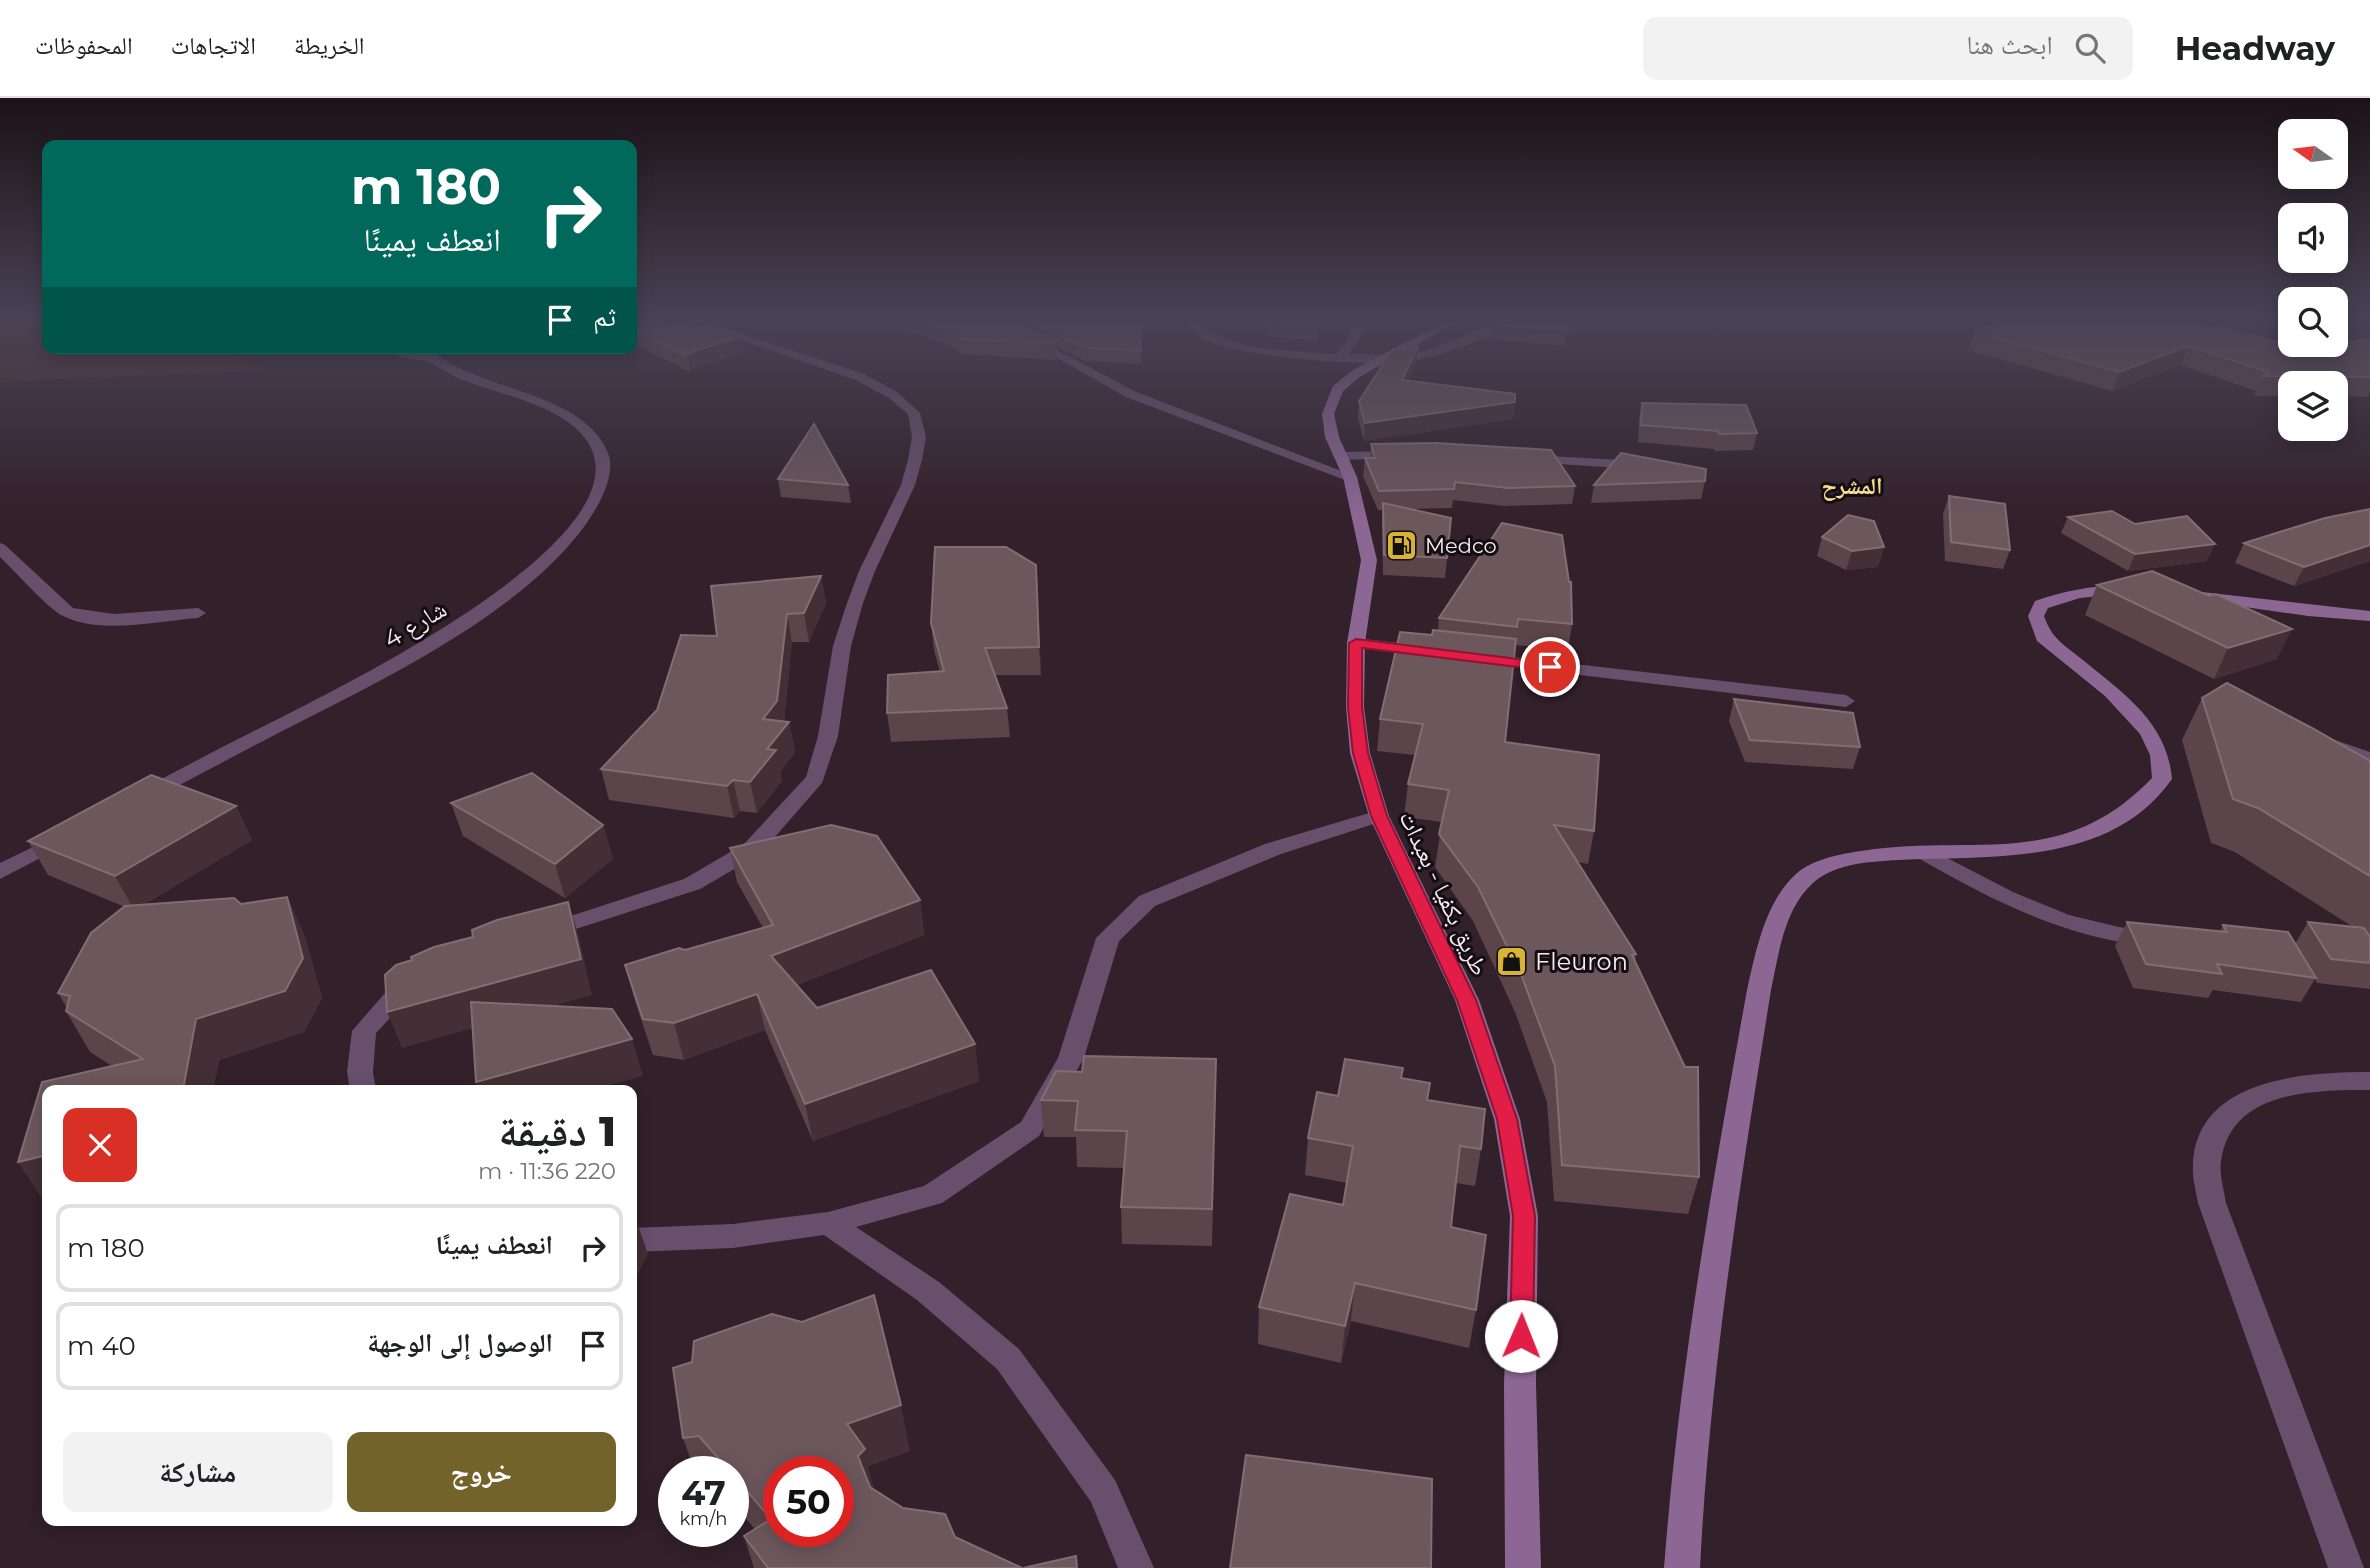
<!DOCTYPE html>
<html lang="ar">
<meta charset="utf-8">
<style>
body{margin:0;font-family:Montserrat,"Noto Naskh Arabic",sans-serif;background:#f2f2f2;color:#202124;direction:rtl;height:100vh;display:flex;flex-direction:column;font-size:26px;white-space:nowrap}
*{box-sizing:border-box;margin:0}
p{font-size:23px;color:#757577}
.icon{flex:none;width:38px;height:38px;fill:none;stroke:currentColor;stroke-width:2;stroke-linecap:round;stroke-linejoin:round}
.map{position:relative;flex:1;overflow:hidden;direction:ltr}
.sheet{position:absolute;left:42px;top:987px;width:595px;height:441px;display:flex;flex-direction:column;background:#fff;border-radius:14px;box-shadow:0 4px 18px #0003;direction:rtl}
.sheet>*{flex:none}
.banner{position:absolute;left:42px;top:42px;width:595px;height:214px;border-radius:14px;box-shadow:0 4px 18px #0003;direction:rtl;background:#00695c;color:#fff;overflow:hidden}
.needle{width:46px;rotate:284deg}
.tools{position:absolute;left:2278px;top:21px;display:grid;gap:14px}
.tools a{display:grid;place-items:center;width:70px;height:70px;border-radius:14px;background:#fff;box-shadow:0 4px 18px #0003;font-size:35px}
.speed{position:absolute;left:658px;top:1358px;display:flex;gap:14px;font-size:35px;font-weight:700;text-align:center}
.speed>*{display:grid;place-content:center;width:91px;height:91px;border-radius:50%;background:#fff;box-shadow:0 4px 18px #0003;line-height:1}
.speed small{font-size:18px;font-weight:400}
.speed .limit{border:10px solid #d22;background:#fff;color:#111}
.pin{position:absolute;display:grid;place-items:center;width:60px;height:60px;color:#fff;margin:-30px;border:4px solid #fff;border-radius:50%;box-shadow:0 2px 7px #0007}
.me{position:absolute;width:77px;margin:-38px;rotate:1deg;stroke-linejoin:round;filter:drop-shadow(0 0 5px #0008)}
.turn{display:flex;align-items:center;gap:24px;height:147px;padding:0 21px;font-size:32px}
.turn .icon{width:91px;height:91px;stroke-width:2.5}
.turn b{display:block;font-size:49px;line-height:60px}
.then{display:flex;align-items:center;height:66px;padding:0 21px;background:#0003;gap:14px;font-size:26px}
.round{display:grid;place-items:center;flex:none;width:74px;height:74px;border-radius:14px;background:#f2f2f2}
.summary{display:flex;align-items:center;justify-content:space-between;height:119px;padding:0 21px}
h1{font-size:42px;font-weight:800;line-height:52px}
.primary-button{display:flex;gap:14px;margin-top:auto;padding:14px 21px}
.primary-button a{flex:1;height:80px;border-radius:14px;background:#73632b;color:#fff;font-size:28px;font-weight:800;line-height:80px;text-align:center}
.primary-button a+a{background:#f2f2f2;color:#202124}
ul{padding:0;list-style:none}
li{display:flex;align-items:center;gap:21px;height:88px;margin:0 14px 10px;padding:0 7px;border:4px solid #e0e0e0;border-radius:14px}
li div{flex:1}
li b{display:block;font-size:26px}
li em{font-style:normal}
header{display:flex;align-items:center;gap:42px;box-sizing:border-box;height:98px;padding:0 35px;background:#fff;border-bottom:2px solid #e0e0e0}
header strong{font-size:33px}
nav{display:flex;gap:38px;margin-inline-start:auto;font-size:24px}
.search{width:490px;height:63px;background:#f2f2f2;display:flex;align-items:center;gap:18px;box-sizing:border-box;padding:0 24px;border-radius:14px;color:#757577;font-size:26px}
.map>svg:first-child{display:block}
.green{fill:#4b2925}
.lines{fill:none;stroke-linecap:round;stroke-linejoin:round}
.street{fill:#68506c;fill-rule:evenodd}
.secondary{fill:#8d6794;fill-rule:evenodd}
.wall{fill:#5b454a}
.shaded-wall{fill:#432f35}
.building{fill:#6c575c;stroke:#816e73;stroke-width:2;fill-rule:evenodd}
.route{fill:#e11d48;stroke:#92132f;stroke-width:2}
.labels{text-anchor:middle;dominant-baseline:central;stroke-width:6;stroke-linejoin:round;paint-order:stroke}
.far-poi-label{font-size:21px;fill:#f7ebf2;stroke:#140d11;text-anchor:start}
.far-quarter-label{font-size:23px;font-weight:bold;fill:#f5dc8f;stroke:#140d11}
.street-label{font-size:24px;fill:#f7ebf2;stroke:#140d11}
.poi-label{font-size:24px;fill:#f7ebf2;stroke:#140d11;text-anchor:start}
</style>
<header>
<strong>Headway</strong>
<div class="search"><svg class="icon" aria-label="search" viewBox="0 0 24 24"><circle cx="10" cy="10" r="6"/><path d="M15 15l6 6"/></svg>ابحث هنا</div>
<nav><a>الخريطة</a><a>الاتجاهات</a><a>المحفوظات</a></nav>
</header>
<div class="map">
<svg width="2370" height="1470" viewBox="0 0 2370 1470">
<rect width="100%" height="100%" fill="#32202a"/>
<path class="green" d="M0,218H47V250H217L265,272L0,284Z"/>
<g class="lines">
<g class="street">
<path d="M687,218H700L731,232L864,276L897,294L920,315L926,339L922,362L915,387L875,473L863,505L851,548L838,638L822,685L760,756L700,791L548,840L540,838L537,833L540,828L684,781L744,746L806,679L818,638L833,548L847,505L859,473L901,387L908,362L912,339L908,316L889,300L856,282L723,236Z"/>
<path d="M1191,218H1201L1200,225C1229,254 1296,253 1336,256L1346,244L1359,218H1369L1357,245L1348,256L1400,257L1426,253L1512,218H1525C1506,235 1444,257 1417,262C1377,270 1242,260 1206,242C1200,239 1195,233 1190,228Z"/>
<path d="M1712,218H1722L1715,231L1711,232L1705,229Z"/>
<path d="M1031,238L1134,293L1357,379L1355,382H1345L1126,299L1027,243V239Z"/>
<path d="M383,250H399L422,256L416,250H429C478,295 581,291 608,355C614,369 607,388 601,401C552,499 396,575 302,623C251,649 201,676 151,702H137L134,698L137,694C179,672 221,649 264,628C326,596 662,436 584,339C557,305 494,296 456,279C447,275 437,267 428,264C412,260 397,261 383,250Z"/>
<path d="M1397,353L1402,354V360L1340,362L1333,358L1340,354Z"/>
<path d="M1531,357L1638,363L1645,367L1638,371L1526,364V358Z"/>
<path d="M0,445L5,447L73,510L114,516L198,510L206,515L198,520C157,523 102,537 63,518C47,510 15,473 0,459Z"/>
<path d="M1356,540L1423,548L1432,553L1423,558L1350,549L1347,545L1350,541Z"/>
<path d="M1486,556L1846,597L1855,603L1846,609L1480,565L1477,561L1480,557Z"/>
<path d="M2329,640L2370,654V666L2322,650L2319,646L2322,642Z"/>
<path d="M1379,712L1386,714L1389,718L1386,722L1281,756L1155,808L1119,843L1084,960L1039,1038L942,1105L856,1129L939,1184L1019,1251L1115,1382L1154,1470H1118L1091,1404L997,1271L917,1202L824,1137L733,1150L632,1154V1130L733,1126L828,1114L924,1088L1021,1024L1058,960L1096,840L1139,798L1265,746Z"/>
<path d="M60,736L67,738L71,742L67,746L0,781V765Z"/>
<path d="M1926,749L2013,794L2069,817L2119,829L2157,835L2161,840L2157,845C2142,849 2124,845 2110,842C2040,827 1979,795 1918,760L1915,755L1918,750Z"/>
<path d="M405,883L413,885L417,891L376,935L373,974L376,992H350L347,974L352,933L391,888Z"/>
<path d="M2370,974V992C2314,992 2231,992 2221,1063C2219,1076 2224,1091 2226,1105L2364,1470H2328L2198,1105C2196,1093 2192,1080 2193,1067C2196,980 2305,974 2370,974Z"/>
</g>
<g class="secondary">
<path d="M1456,218H1468L1361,278L1343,293L1334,316L1339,339L1357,379L1377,462L1365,545L1364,609L1370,655L1389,718L1479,902L1520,1021L1538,1118L1536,1286L1541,1470H1505L1504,1286L1510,1118L1494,1021L1455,902L1369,718L1350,655L1346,609L1347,545L1361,462L1343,379L1325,339L1322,316L1333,288L1353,272Z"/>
<path d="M2121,487L2127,489L2129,492L2127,495L2080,500L2048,510L2044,518C2052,541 2064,547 2083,562C2124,596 2167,624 2172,681C2110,769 1992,757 1898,762C1868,764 1831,765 1809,789C1784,814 1778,859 1771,892C1740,1085 1710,1274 1700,1470H1664C1679,1274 1712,1085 1747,892C1756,853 1765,804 1796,776C1813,761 1840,756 1861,753C1973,735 2062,774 2152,680L2150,657L2140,636L2105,598L2037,543L2028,518L2035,503C2063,493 2091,488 2121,487Z"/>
<path d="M2202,494L2370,513V523L2308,518L2196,502L2194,499Z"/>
</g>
</g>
<g class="wall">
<path d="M632,218L662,229L741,238L744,254L690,272V274L632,245Z"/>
<path d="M875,218H993L1007,223V218H1149V223L1141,247V266L1086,263L1055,248L1056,262L962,256L951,248L875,220Z"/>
<path d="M1324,218L1316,243L1268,238V223Z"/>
<path d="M1511,218H1604L1574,235L1567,231L1564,248L1492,241L1494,226Z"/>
<path d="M1974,234L2320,255L2370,240V294L2367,299L2336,298V285H2291V298H2254L2256,293L2181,267L2112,293L1968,252Z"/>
<path d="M1418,249L1416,265L1408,282L1515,304L1513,321L1364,343L1358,320L1359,303Z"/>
<path d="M1642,305L1757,335L1753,352L1715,353L1714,351L1638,344L1639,322Z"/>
<path d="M1371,346L1575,388L1572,406L1505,408L1453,402L1452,410L1410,411L1447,460L1445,480L1383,477L1382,424L1383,412H1378L1363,378L1365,360H1370Z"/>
<path d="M778,381L848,387L851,405L781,399Z"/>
<path d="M1705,383L1701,401L1591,405L1594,387Z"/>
<path d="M1949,398L2010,452L2003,471L1945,463L1943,416Z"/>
<path d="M2370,411V463L2294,488L2235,465L2244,445Z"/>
<path d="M2068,419L2207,463L2128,473L2061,435Z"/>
<path d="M1502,425L1572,526L1568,552L1515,547L1505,644L1594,733L1588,766L1578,764L1636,856L1635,863L1699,1079L1688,1116L1554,1103L1547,1004L1515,914L1473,823L1435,769L1442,724L1404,719L1408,686L1415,657L1377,653L1380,621L1432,537L1438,532L1439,520Z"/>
<path d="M1822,439L1884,449L1878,469L1846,472L1817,458Z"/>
<path d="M1036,467L1041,577H995L1007,610L1010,639L891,644L887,615L940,574L934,552L931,525Z"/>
<path d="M821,478L826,505L809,544H792L784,623L789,624L795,654L780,674L782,683L757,715L740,713L734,720L609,702L601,671L657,612L717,538Z"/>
<path d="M2097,487L2277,561L2214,581L2085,517Z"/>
<path d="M2202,600L2370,663V891L2317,885L2315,881L2301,904L2213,892L2208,900L2133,890L2115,848L2127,824L2220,833L2223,827L2295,846L2308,824L2353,829L2235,754L2211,745L2182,642Z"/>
<path d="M1734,601L1860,649L1853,671L1745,664L1729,623Z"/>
<path d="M151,677L236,708L252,742L143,807L234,800L241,806L287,799L305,839L322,900L304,934L219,962L213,992H47V1107L18,1064L42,984L112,968L90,954L66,913L67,910L58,895L91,835L125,809L48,777L28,743Z"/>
<path d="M451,705L603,727L613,761L565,800L463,738Z"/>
<path d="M730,750L920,802L924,837L797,887L817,910L975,946L979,983L813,1043L765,932L684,962L653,957L635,903L625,867L763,830L737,784Z"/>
<path d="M1216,961L1212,1148L1122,1146L1121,1109L1124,1070L1077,1069L1076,1039H1044L1041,1002Z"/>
<path d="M1402,980L1428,1002L1481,1051L1475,1088L1456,1085L1451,1129L1476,1212L1469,1250L1351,1223L1341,1265L1258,1246L1259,1209L1343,1107L1347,1085L1305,1077L1308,1040L1338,998Z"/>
<path d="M692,1264L910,1353L868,1368L873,1391L903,1410L955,1439L1022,1470H754L744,1438L755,1431L733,1406V1374H695L683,1340Z"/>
</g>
<g class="shaded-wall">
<path d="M1146,218H1149V223L1140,248V235Z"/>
<path d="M1320,218H1324L1316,243L1317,227Z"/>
<path d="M1580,218H1604L1574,235L1576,220Z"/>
<path d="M741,238L744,254L690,272L687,258L685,256Z"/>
<path d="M2188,248L2181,267L2112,293L2119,274Z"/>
<path d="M1418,249L1416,265L1401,298L1402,282Z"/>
<path d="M1515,304L1513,321L1364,343L1365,325Z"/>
<path d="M2215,446L2207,463L2128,473L2135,456Z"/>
<path d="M2370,447V463L2294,488L2304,469Z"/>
<path d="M1884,449L1878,469L1846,472L1852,453Z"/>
<path d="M1036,467L1038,493L1041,577L1039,549Z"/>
<path d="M821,478L826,505L809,544L804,515Z"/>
<path d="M787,516L792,544L783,632L789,624L795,654L780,674L782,683L757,715L750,684Z"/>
<path d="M2292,531L2277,561L2214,581L2228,550Z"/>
<path d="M733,682L740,713L734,720L727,688Z"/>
<path d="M236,708L252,742L134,812L115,778Z"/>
<path d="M603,727L613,761L565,800L555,766Z"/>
<path d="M287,799L305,839L322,900L304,934L219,962L213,992H183L196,921Z"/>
<path d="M920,802L924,837L779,894L771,858Z"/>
<path d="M568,804L579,839L592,897L402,950L387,914Z"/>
<path d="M757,896L765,932L684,962L674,925Z"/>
<path d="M632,941L643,978L593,992H480L476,984Z"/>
<path d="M975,946L979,983L813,1043L805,1006Z"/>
<path d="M47,1057V1107L18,1064Z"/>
<path d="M635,1119L648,1156L632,1187V1125Z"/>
<path d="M1355,1185L1351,1223L1341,1265L1345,1228Z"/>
<path d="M901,1307L910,1353L868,1368L875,1397L868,1404L847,1326Z"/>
</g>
<g class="building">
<path d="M632,218H653L662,229L680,223L741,238L685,256L687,258L632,232Z"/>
<path d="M907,218H993L1032,233L1055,246L961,241L950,233Z"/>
<path d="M1020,218H1146L1140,235L1141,253L1085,250Z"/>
<path d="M1270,218H1320L1317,227L1268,223Z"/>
<path d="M1511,218H1569L1567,233L1494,226Z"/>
<path d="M2016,218H2161L2213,230L2218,228L2320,255L2350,244L2370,240V279L2263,278L2268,274L2188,248L2119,274L1974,234Z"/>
<path d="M1418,249L1402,282L1515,296V304L1365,325L1359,303L1393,251Z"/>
<path d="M1642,305L1746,307L1757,335L1719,336L1718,333L1641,327Z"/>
<path d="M814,326L848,387L778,381Z"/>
<path d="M1436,345L1551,352L1575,388L1508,390L1455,384L1454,391L1379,393L1365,360H1375L1371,346Z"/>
<path d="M1621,355L1706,371L1705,383L1594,387Z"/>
<path d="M1949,398L2005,406L2010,452L1951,444Z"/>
<path d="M1383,405L1451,420L1447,460L1384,457Z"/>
<path d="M2370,411V447L2304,469L2244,445L2325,420Z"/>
<path d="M2112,413L2135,426L2187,418L2215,446L2135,456L2068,419Z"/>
<path d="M1848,417L1874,423L1884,449L1852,453L1822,439Z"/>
<path d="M1502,425L1562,437L1569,484H1571L1572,526L1518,521L1517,529L1439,520Z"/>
<path d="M935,449H1006L1036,467L1039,549L985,550L1007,610L887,615L888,577L944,573L931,525Z"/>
<path d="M2152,473L2209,498L2216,496L2292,531L2228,550L2097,487Z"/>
<path d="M821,478L804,515L787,516L777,603L763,621L789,624L767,651L776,652L750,684L733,682L727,688L601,671L657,612L681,537L717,538L711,488Z"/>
<path d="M1433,532L1516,541L1505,644L1599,657L1594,733L1554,727L1636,856L1632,857L1685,969H1698L1699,1079L1562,1067L1555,968L1522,879L1478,789L1439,736L1449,692L1408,686L1423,626L1380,621L1400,534L1432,537Z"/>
<path d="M2227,585L2310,629L2370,663V778L2258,710L2233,701L2202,600Z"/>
<path d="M1734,601L1853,615L1860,649L1750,642Z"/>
<path d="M532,675L603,727L555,766L451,705Z"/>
<path d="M151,677L236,708L115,778L28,743Z"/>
<path d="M831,727L877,738L920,802L771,858L817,910L931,872L975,946L805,1006L757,896L674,925L643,921L625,867L679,850L685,852L773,827L730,750Z"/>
<path d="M287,799L303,860L285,893L196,921L183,992H47V1057L18,1064L42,984L143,961L66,913L70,898L58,895L91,835L125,808L234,800L241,806Z"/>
<path d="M568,804L581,861L387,914L385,877L396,867L412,862L411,859L434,849L473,839L472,832L497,822Z"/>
<path d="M2127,824L2227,834L2223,827L2288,834L2316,880L2217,866L2222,876L2146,866Z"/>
<path d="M2308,824L2364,830L2370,839V865L2331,861Z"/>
<path d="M471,904L612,911L632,941L476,984Z"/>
<path d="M1084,958L1216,961L1212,1111L1121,1109L1127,1033L1075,1032L1078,1003L1041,1002L1056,973L1082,974Z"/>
<path d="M1345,961L1403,970L1401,980L1430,985L1427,1002L1485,1011L1481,1051L1460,1048L1451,1129L1486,1137L1476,1212L1355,1185L1345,1228L1259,1209L1290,1096L1343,1107L1353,1048L1308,1040L1317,994L1338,998Z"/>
<path d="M874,1197L901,1307L847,1326L865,1351L858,1358L870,1389L903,1410L945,1416L955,1439L1022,1470H768L744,1438L771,1421L733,1377V1374H730L699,1338L683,1340L673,1270L692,1264L694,1243L772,1216L802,1224ZM779,1374H838V1433H779Z"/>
<path d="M1246,1357L1432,1381L1431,1470H1230Z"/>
<path d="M1076,1458L1077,1470H1023Z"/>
</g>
<linearGradient id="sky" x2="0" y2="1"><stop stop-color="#1c1217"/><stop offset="0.52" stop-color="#494255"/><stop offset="1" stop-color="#494255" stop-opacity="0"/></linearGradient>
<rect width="2370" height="423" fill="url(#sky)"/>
<path class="route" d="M1356,541L1550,565L1557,569L1550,573L1362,550V609L1368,655L1387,718L1476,902L1517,1021L1535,1118L1533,1238L1530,1245L1521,1248L1513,1245L1510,1238L1513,1118L1497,1021L1457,902L1371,718L1353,655L1348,609L1349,545Z"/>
<defs>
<symbol id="fuel-square" viewBox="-11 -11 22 22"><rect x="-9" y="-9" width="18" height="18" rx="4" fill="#d9b434" stroke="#140d11"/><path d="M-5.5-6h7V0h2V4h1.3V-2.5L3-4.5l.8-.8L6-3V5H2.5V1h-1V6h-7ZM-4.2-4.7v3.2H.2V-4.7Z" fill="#111"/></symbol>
<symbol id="shop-square" viewBox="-11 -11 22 22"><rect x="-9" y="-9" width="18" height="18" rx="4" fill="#d9b434" stroke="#140d11"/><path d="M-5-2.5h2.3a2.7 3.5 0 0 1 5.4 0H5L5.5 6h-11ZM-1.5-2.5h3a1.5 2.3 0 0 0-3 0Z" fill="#111"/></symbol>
</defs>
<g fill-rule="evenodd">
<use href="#fuel-square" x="1384" y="430" width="35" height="35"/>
<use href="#shop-square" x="1494" y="846" width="35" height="35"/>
</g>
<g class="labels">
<g class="far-poi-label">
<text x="1425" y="447">Medco</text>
</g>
<g class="far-quarter-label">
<text x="1852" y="388">المشرح</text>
</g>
<g class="street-label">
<text transform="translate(415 526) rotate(-31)">شارع 4</text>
<text transform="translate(1444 795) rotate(65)">طريق بكفيا - بعبدات</text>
</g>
<g class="poi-label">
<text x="1535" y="863">Fleuron</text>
</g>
</g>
</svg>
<div class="tools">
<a><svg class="needle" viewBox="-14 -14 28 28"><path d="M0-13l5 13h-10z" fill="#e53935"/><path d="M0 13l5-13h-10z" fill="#757577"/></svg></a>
<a><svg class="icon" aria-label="sound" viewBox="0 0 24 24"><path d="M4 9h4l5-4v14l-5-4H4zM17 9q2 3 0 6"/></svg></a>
<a><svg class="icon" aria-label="search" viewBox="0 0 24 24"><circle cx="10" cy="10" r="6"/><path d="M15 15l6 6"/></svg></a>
<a><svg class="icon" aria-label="layers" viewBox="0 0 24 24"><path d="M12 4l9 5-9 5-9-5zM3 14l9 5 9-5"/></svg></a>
</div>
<div class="speed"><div>47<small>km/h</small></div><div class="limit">50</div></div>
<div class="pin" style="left:1550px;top:569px;background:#d93025"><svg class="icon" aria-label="arrive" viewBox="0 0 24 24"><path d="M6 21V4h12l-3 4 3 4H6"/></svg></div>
<svg class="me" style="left:1521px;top:1238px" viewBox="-20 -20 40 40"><circle r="19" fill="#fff"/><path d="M0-13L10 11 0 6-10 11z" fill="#e11d48"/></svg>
<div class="banner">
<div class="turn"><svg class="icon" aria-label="right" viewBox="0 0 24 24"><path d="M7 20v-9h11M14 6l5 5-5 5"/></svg><div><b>180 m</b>انعطف يمينًا</div></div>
<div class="then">ثم<svg class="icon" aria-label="arrive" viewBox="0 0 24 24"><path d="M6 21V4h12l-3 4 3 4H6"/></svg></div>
</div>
<section class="sheet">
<div class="summary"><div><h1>1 دقيقة</h1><p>220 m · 11:36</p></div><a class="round" style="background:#d93025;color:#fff"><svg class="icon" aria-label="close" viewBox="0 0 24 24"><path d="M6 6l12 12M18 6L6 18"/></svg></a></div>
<ul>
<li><svg class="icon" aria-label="right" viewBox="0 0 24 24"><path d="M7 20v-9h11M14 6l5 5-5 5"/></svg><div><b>انعطف يمينًا</b></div><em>180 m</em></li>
<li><svg class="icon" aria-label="arrive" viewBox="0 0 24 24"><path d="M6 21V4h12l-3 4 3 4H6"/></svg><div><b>الوصول إلى الوجهة</b></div><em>40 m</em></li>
</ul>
<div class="primary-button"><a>خروج</a><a>مشاركة</a></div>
</section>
</div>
